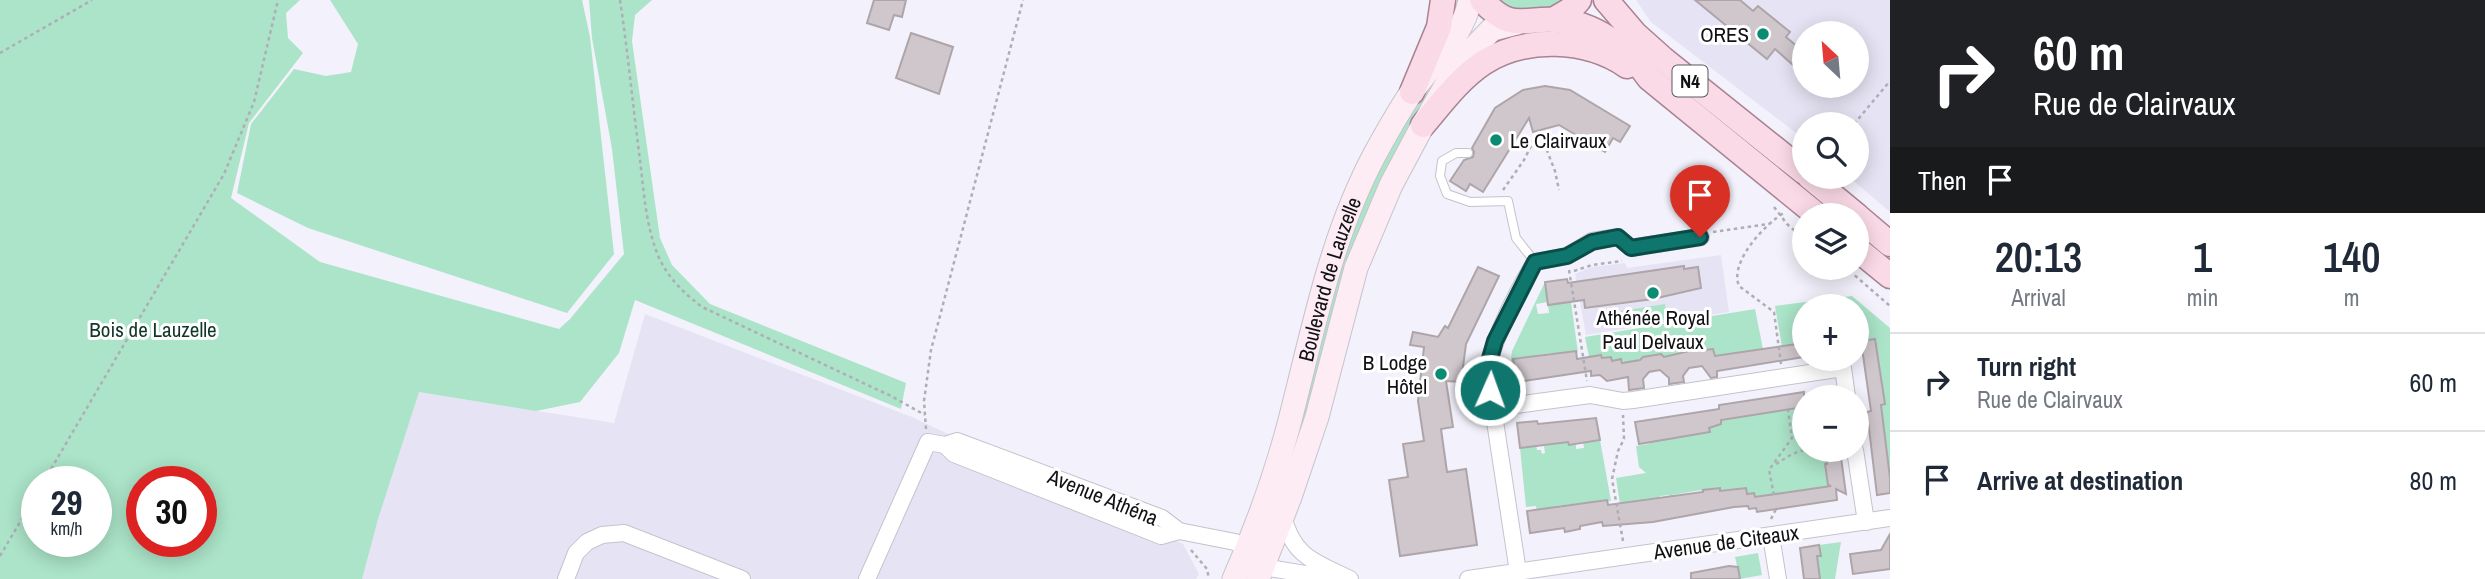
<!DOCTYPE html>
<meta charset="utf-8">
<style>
body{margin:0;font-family:"Archivo Narrow",sans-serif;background:#f6f6f7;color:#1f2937;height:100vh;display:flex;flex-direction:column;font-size:26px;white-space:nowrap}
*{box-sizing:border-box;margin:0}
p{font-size:23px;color:#747a83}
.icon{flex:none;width:38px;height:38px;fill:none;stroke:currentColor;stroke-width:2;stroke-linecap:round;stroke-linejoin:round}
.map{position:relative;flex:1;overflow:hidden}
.sheet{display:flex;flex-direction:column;background:#fff;width:595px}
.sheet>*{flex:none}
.top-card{background:#202124;color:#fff;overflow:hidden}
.needle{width:46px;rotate:334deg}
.tools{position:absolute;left:1792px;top:21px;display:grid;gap:14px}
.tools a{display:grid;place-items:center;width:77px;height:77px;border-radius:50%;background:#fff;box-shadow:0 4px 18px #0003;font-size:35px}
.speed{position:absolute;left:21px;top:466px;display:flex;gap:14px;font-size:35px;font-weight:700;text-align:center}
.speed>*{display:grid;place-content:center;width:91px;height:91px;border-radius:50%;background:#fff;box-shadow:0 4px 18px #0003;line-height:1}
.speed small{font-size:18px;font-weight:400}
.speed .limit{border:10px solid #d22;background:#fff;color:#111}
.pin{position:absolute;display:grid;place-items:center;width:60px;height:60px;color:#fff;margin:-72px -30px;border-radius:50% 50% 50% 0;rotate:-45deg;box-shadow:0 0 7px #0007}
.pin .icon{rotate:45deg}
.me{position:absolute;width:77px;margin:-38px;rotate:2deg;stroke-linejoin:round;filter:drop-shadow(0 0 5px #0008)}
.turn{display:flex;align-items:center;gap:24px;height:147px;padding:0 28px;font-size:32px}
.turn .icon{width:91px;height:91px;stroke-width:2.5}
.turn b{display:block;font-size:49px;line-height:60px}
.then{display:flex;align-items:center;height:66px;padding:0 28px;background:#0003;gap:14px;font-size:26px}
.eta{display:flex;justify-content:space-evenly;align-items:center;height:119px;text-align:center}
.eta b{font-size:42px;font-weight:600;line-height:49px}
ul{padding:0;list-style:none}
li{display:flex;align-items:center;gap:21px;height:98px;padding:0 28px;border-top:2px solid #e0e1e3}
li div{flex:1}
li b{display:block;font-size:26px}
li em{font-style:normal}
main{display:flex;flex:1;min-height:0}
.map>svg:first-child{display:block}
.built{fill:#e6e4f4;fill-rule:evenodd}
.green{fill:#abe4c8;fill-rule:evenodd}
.building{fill:#d0c7cc;stroke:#aea5aa;stroke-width:2}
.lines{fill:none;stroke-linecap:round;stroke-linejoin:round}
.lane-casing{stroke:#c4c3cc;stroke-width:10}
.street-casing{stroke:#c4c3cc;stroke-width:18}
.secondary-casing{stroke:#c4c3cc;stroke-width:25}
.primary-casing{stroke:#a88393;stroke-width:27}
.path{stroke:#afadb5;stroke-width:2.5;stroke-dasharray:3.5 3.5;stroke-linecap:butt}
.lane{stroke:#fff;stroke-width:8}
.street{stroke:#fff;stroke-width:16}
.secondary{stroke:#fdecf3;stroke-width:23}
.primary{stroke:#fbdae7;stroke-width:24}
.route-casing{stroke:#0a4d48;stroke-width:18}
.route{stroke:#0f766e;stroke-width:12}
.poi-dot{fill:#098c72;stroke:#fff;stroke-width:2.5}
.labels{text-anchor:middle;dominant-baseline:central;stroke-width:6;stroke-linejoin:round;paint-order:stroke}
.shield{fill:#fff;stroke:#58585a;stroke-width:2}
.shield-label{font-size:19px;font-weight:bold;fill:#111014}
.poi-label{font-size:21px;fill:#111014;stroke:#fff;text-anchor:end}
.street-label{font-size:21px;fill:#111014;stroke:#fff}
.park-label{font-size:21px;fill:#113727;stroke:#fff}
</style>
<main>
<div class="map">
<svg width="1890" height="579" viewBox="0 0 1890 579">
<rect width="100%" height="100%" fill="#f3f1fb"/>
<g class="built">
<path d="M1636,0H1890V212L1849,177H1857V124H1804V139L1651,22ZM1804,33H1857V86H1804Z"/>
<path d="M1721,255L1729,312L1586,335L1575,274L1592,267L1625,263L1627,268Z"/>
<path d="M645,314L912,417L1183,544L1199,574L1196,579H201L331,378L614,423Z"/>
</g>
<g class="green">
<path d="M0,0H300L286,13L288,38L303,53L249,123L231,198L320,262L559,329L570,319L624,254L612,149L592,38L589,0H652L635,15L632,41L660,238L672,265L710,304L906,383L901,409L635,300L619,353L580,402L536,411L419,392L378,519L362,579H0ZM37,481H96V541H37ZM142,481H201V541H142Z"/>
<path d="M330,0H582L590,37L614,254L567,313L308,228L237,193L251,124L294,69L326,76L351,72L358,44Z"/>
<path d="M1495,0H1561C1542,16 1514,12 1495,0Z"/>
<path d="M1459,37L1424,110L1305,432L1290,463L1331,279L1373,174Z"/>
<path d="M1545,282L1548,302L1536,304L1538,314L1549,313L1548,305L1571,302L1578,353L1576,351L1553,356L1552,353L1537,355V359L1529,360L1528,357L1514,359V366L1510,367L1512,351Z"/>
<path d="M1852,296L1890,328V478L1881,405L1885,404L1876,340L1857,342V306H1804V343L1782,347L1775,306Z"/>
<path d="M1665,304L1667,319L1622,325L1620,311Z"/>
<path d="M1755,309L1763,349L1715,356L1713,349L1705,350L1702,348L1664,357L1661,354C1648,356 1637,361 1624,362L1621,359L1612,361L1611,357L1602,358L1601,355L1589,357L1585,337Z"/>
<path d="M1804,407V450H1825L1827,464L1825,465L1830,486L1755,497L1754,493L1747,494L1731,489L1702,493L1701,490L1672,495V499H1670L1669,495L1660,496V501L1620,504L1616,478L1646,473L1639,467L1636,446L1649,444V441L1680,438V433L1691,435L1709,432V428L1721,424V420Z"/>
<path d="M1600,440L1611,501L1582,506L1581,503L1557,506V509L1537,512L1536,506L1526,507L1520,448L1536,445L1537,450H1541L1542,454L1545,453L1544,446L1568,442L1569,445L1576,444V449L1584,448L1583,442Z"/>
<path d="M1841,542L1835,579H1820L1815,557L1821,556L1819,545Z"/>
<path d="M1758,553L1762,575L1740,579L1735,557Z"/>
</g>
<g class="building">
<path d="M874,0H906L902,17L894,15L889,30L867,23Z"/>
<path d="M1695,0H1740L1753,11L1758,6L1790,32L1786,37L1804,52L1793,65L1775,49L1767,59Z"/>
<path d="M911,33L953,47L939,94L896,78Z"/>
<path d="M1545,86L1570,90L1630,126L1620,142L1613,138L1605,152L1559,125L1533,132L1529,118L1483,192L1470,184L1466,191L1450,181L1464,160L1473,157L1474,152L1472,148L1495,108L1523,90Z"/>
<path d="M1684,266V269L1698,267L1701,288L1653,299L1585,308L1584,300L1548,305L1545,282L1567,279L1568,283Z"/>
<path d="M1478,267L1499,276L1466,344L1461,382L1446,381L1453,427L1441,429L1447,472L1466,469L1477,545L1400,556L1389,480L1408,477L1403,444L1424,441L1418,401L1424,347L1410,345L1413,332L1438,337L1445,326L1448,328Z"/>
<path d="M1875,339L1885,404L1881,405L1890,478V493L1877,495L1867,412L1871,411L1861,341Z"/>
<path d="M1804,343V357L1717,371V377L1711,378L1702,366L1689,368L1683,376L1684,382L1669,384V378L1660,370L1654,371L1649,372L1643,379L1644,388L1629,390L1628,377L1607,381L1600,375L1591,376V371L1517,382L1513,359L1576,351L1577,359L1601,355L1602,358L1611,357L1612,361L1621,359L1622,363L1640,360L1643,357L1661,354L1664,357L1702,348L1705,350L1713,349L1715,356Z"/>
<path d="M1804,392V407L1721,420V424L1709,428L1710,432L1639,444L1635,422L1719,409V405Z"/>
<path d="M1596,418L1600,440L1569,445L1568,442L1520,448L1517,423L1537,421L1538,424Z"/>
<path d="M1825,450H1840L1846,494L1836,489L1837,500L1757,512L1756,508L1749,509L1748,506L1734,507L1653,522L1603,526L1602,522L1580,526V529L1565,532L1564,528L1530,533L1527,511L1607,500L1608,505L1703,492V490L1720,488V491L1746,488L1747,494L1754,493L1755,497L1831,486L1828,485L1825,464H1827Z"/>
<path d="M1890,534V569L1853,574L1850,554L1881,550Z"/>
<path d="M1819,545L1821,556H1817L1820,579H1804L1800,548Z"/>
<path d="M1729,566L1738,567L1740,579H1691V573Z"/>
</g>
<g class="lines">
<defs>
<path id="lane" d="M1468,153H1456L1442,161L1440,176L1447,194L1470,202L1508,201L1516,238L1535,262"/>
<g id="street">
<path d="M1493,408L1590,395L1623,401L1633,400L1843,368L1847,397"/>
<path d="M945,445L954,454L1161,536L1179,531L1235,542L1247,548"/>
<path d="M1855,450L1866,522"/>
<path d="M1283,516C1293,557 1315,562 1350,579"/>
<path d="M1771,536L1778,579"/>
<path d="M1264,567L1335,579"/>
<path d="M1518,572L1487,369C1497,331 1515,295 1535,262L1567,256L1592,241L1618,237L1631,248L1701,237"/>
<path d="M566,579L576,553L587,542L602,535L624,533L742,579"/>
<path d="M867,579L928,442L945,445L957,441L1162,518L1179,531"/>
<path d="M1468,579L1890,518"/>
</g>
<g id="secondary">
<path id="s1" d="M1234,579C1256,529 1275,477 1289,424C1313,332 1330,237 1376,152C1387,132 1398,112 1411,93C1432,63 1463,37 1470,0"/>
<path d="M1258,579L1290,497L1317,417L1356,268L1391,185L1423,125L1448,82L1470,52L1492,29L1517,23"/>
</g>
<g id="primary">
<path d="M1482,0C1511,32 1521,18 1556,20C1593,23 1628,47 1649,78L1817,215"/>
<path d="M1606,0L1635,34L1663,59L1804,172"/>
<path d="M1553,20L1570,10L1579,0"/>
<path d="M1412,92L1439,27L1443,0"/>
<path d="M1423,125C1441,104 1459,79 1483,63C1525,36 1586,38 1627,66"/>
<path d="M1810,177L1856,215"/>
<path d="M1857,216L1890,244"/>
<path d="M1857,249L1890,276"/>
</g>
</defs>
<use href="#lane" class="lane-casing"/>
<use href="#street" class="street-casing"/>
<use href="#secondary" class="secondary-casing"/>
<use href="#primary" class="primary-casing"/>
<g class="path">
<path d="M620,0C628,53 633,107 640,160C644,193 646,229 660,260C670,280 685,294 702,307L891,396L925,415"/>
<path d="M0,53L92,0"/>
<path d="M1854,124L1890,81"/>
<path d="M1539,130L1555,171L1559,190"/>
<path d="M1503,190L1524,160L1539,130"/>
<path d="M1774,207L1787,224L1804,239"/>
<path d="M1713,232L1769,224"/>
<path d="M1843,268L1852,273L1890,306"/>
<path d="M1569,270L1587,381"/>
<path d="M1574,271L1592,265L1622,261"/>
<path d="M1781,364L1774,312L1739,286C1729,262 1765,224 1785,212"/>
<path d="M926,429L924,401L931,350L1023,0"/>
<path d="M1776,464L1792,454L1804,450"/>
<path d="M44,481L224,174L254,102L278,0"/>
<path d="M1774,495L1769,470L1792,438L1788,410"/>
<path d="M1771,519L1776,509"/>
<path d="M1623,541L1612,479L1618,451L1624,439L1623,415"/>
<path d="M1191,550L1207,569L1209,579"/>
<path d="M0,556L37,493"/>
</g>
<use href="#lane" class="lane"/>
<use href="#street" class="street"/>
<use href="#secondary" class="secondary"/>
<use href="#primary" class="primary"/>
</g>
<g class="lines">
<defs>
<path id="route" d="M1490,390L1487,369L1495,341L1535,262L1567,256L1592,242L1618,237L1631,248L1700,237"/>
</defs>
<use href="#route" class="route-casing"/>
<use href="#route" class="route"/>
</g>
<g class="poi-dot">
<circle cx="1763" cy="34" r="7"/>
<circle cx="1496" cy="140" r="7"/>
<circle cx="1653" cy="293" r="7"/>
<circle cx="1441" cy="374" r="7"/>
</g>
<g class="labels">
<rect class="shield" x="1672.5" y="65.5" width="35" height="31" rx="5"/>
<g class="shield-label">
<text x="1690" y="81">N4</text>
</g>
<g class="poi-label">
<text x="1749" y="34">ORES</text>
<text x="1510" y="140" text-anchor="start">Le Clairvaux</text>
<text x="1653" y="317" text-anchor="middle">Athénée Royal<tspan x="1653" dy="24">Paul Delvaux</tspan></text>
<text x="1427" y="362">B Lodge<tspan x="1427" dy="24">Hôtel</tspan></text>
</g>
<g class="street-label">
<text stroke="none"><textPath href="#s1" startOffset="315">Boulevard de Lauzelle</textPath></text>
<text transform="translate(1103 497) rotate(22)">Avenue Athéna</text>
<text transform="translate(1726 542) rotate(-8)">Avenue de Citeaux</text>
</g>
<g class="park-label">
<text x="153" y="329">Bois de Lauzelle</text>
</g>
</g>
</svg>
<div class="tools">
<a><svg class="needle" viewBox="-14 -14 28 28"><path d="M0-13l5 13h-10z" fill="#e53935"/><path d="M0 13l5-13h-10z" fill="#747a83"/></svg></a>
<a><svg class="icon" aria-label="search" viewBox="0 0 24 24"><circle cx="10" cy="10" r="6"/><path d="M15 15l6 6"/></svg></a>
<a><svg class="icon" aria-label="layers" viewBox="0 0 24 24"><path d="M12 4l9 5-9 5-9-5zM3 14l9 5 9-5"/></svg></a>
<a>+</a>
<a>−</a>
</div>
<div class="speed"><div>29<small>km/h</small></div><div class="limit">30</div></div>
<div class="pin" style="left:1700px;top:237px;background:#d93025"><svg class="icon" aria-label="arrive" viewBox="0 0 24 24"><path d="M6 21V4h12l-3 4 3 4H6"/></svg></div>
<svg class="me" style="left:1490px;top:390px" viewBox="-20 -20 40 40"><circle r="17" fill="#0f766e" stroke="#fff" stroke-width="3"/><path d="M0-11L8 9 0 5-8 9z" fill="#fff"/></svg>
</div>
<section class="sheet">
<div class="top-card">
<div class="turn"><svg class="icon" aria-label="right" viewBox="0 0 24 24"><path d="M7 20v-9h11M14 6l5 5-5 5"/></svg><div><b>60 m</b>Rue de Clairvaux</div></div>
<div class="then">Then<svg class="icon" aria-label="arrive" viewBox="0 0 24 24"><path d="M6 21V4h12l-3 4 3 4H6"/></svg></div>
</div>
<div class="eta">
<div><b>20:13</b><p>Arrival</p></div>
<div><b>1</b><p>min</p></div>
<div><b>140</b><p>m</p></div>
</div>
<ul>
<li><svg class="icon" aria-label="right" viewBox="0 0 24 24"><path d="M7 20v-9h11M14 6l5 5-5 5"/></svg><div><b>Turn right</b><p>Rue de Clairvaux</p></div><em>60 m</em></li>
<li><svg class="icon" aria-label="arrive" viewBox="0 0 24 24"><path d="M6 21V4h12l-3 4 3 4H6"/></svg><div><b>Arrive at destination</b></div><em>80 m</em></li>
</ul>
</section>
</main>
